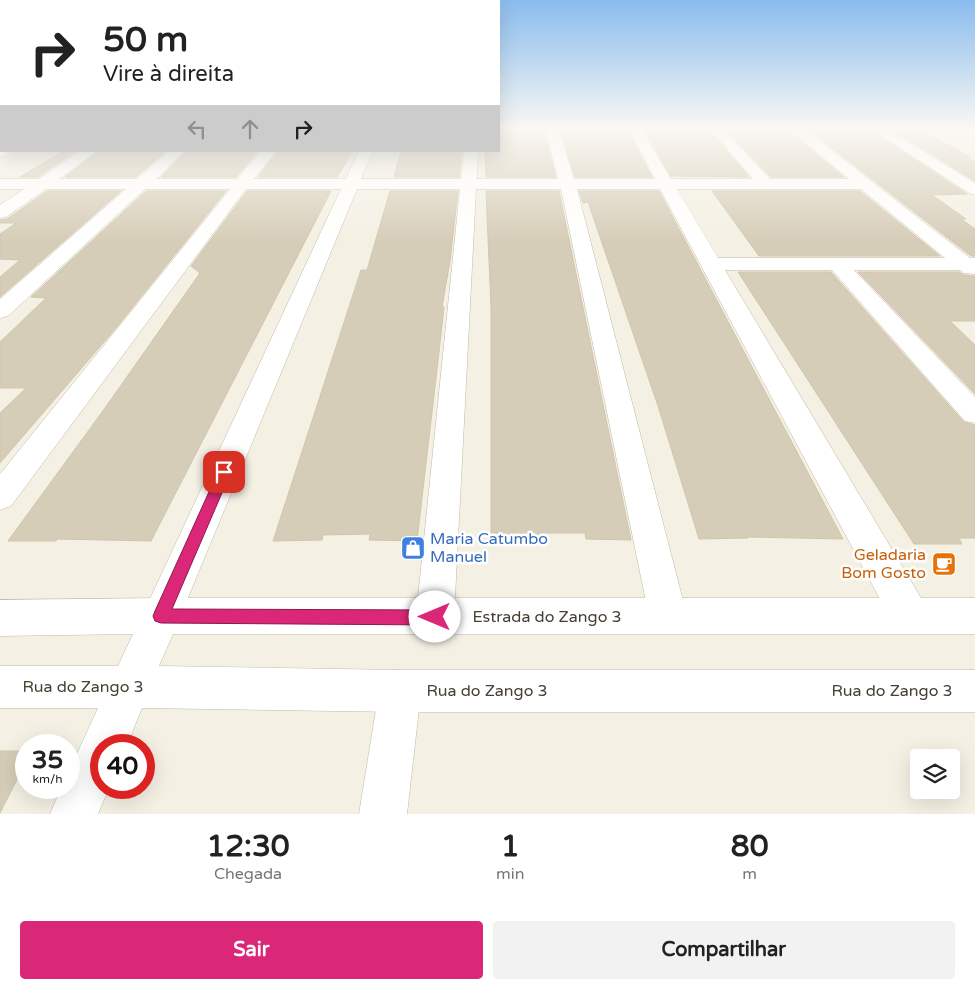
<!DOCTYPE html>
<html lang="pt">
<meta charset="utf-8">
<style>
body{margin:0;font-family:"Varela Round",sans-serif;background:#f2f2f2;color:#222;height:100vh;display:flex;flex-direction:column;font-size:19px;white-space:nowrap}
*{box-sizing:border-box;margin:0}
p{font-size:16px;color:#767676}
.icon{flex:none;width:28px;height:28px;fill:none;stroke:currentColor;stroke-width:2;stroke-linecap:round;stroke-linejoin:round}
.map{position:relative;height:814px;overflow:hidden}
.side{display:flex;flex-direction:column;background:#fff;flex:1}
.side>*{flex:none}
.hud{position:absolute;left:0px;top:0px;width:500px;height:152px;box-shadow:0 5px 20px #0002;background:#fff;color:#222;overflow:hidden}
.tools{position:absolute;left:910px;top:749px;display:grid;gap:10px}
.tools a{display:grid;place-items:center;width:50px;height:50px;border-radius:5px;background:#fff;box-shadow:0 5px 20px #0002;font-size:25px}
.speed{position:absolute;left:15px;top:734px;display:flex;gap:10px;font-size:25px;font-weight:700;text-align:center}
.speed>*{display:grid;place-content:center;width:65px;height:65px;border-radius:50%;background:#fff;box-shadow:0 5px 20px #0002;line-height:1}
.speed small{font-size:12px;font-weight:400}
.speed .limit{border:8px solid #d22;background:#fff;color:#111}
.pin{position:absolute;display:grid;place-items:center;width:42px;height:42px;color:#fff;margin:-21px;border-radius:10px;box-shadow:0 2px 8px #0006}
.me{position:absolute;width:55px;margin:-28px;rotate:270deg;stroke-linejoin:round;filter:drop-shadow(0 0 4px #0008)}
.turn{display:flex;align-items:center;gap:18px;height:105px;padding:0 20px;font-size:22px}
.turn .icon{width:65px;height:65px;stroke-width:2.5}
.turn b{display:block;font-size:35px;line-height:42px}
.lanes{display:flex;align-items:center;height:48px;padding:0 20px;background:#0003;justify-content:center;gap:25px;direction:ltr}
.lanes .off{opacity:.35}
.eta{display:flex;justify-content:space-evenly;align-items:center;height:85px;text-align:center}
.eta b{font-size:30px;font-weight:700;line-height:35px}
.button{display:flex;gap:10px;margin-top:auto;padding:10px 20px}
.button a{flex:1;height:58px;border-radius:5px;background:#db2777;color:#fff;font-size:20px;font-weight:700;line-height:58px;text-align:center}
.button a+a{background:#f2f2f2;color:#222}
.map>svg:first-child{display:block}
.building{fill:#d6cdb8;stroke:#d1c6ab}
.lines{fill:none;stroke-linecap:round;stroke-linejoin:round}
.minor-casing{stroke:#c0b9a5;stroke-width:1}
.tertiary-casing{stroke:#c0b9a5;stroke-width:1}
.minor{fill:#fff;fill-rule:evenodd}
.tertiary{fill:#fff;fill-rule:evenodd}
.route{fill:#db2777;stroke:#8e194d}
.labels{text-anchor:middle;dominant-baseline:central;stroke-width:5;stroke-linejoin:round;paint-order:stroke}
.near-shop-label{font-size:16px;fill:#366cbe;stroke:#fff;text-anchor:start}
.near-food-label{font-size:16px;fill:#c56008;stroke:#fff;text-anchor:end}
.near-street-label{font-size:16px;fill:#464033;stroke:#fff}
</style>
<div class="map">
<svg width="975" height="814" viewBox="0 0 975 814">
<rect width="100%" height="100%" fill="#f4f0e4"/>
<g class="building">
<path d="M561,130H627L652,177H575Z"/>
<path d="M644,130H709L749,177L671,176Z"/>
<path d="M499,131H544L556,177H486L485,151H499Z"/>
<path d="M727,131H788L844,177H771Z"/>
<path d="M810,131H871L967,194L932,195L966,219H961L975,229V256H971Z"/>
<path d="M894,131L925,132L970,157H966L975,162V181Z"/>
<path d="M63,151H76L38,177H20Z"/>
<path d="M99,151H166L136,177H65Z"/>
<path d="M187,151H258L236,177H161Z"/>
<path d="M278,151H353L337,177H258Z"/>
<path d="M401,151H462L459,177H394Z"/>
<path d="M47,191H121L0,297V277L20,260L0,259V234L16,223H0V220L7,219Z"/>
<path d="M146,191H226L116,328L0,463V413L26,388H0V342L46,298L31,297Z"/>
<path d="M247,191H331L151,541L57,539L56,541H8L105,408L200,273L191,266Z"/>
<path d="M390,191H458L450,261L442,307H444L439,352L417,541L369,540L370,534L323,535L322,540L273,541L361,270H367Z"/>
<path d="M486,191H559L631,540L586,539L585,533H539V539L491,540V306Z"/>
<path d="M579,191H659L843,539L747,537L748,538L699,539L658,406L588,202L583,203Z"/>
<path d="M712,191H860L940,256H759Z"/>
<path d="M738,272H831L964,422L975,425V538H959L962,544H914Z"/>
<path d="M858,272H959L964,275L975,276V321H950L975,345V394Z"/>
<path d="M0,751H26V762L0,813Z"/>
</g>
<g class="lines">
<defs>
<g id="minor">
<path d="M545,128H558L574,179H655L628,128H640L671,179H753L709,128H722L770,179H849L788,128H803L970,258H975V274L964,273L960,270H854L975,397V423L965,421L832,270H725L924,603L929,616L924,629L910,634L896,629L660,189H577L687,616L682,629L668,634L654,629L649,616L561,189H476L454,617L449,630L435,635L421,630L416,617L460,189H357L175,629L161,634L147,629L142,616L341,189H246L11,506L0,510V474L230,189H145L8,316L0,318V299L126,189H46L6,217L0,218V205L24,189H0V179H39L80,151H97L59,179H137L169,151H185L156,179H237L261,151H276L254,179H346L359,151H373L361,179H461L464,151H478L477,179H558ZM677,189H861L945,258H718Z"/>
<path d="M869,128H885L975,183V195L969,193Z"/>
<path d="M952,128H969L975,131V140L954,131Z"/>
<path d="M0,147L1,151H10L5,156L0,157Z"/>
<path d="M400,670L415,676L421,691L407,814H359L379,691L385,676Z"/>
</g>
<path id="tertiary" d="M161,598H975V634H173L159,666L400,670H975V712H400L142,708L127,745H101V788H109L98,814H50L61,788H69V771L98,708H0V666H118L133,634L0,636V600Z"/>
</defs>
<use href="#minor" class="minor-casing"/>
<use href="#tertiary" class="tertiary-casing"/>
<use href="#minor" class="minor"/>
<use href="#tertiary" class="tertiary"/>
</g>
<linearGradient id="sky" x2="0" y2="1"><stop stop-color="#89bcee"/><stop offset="0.53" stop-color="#faf8f3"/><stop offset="1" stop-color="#faf8f3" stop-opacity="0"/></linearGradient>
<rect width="975" height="242" fill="url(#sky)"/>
<path class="route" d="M224,467L229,469L231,472L172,609L435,610L440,612L443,617L440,623L435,625L161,623L155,621L153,616L155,611L218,472L220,469Z"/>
<defs>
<symbol id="shop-square" viewBox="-11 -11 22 22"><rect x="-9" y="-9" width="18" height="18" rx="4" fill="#3f7fe0" stroke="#fff"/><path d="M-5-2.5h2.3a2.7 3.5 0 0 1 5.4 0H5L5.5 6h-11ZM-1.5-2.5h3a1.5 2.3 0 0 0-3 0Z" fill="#fff"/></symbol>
<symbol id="cafe-square" viewBox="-11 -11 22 22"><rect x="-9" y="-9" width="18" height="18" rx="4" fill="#e8710a" stroke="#fff"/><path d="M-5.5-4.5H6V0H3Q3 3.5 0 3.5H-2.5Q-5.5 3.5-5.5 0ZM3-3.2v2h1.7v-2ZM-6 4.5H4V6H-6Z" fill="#fff"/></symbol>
</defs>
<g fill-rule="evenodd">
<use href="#shop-square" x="399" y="534" width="28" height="28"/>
<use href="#cafe-square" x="930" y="550" width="28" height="28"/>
</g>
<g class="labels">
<g class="near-shop-label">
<text x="430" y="539">Maria Catumbo<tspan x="430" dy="18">Manuel</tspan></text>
</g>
<g class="near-food-label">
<text x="926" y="555">Geladaria<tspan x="926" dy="18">Bom Gosto</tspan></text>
</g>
<g class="near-street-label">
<text x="547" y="617">Estrada do Zango 3</text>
<text x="83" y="687">Rua do Zango 3</text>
<text x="487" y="691">Rua do Zango 3</text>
<text x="892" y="691">Rua do Zango 3</text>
</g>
</g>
</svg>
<div class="tools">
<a><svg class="icon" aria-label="layers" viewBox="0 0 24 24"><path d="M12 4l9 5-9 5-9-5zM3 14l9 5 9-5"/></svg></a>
</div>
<div class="speed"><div>35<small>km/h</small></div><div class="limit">40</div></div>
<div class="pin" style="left:224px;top:472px;background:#d93025"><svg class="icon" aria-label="arrive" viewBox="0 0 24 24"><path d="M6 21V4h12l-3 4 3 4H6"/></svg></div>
<svg class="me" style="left:435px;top:617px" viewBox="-20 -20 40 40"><circle r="19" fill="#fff"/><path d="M0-13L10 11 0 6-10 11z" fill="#db2777"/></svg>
<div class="hud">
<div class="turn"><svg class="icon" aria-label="right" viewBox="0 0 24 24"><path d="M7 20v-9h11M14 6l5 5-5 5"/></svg><div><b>50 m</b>Vire à direita</div></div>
<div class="lanes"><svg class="icon off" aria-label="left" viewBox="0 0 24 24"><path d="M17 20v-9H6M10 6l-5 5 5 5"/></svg><svg class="icon off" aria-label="ahead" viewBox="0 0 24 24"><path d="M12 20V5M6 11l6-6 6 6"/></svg><svg class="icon" aria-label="right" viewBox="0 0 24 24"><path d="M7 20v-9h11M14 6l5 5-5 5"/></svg></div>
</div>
</div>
<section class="side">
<div class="eta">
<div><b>12:30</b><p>Chegada</p></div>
<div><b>1</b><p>min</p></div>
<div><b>80</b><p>m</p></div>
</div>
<div class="button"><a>Sair</a><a>Compartilhar</a></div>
</section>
